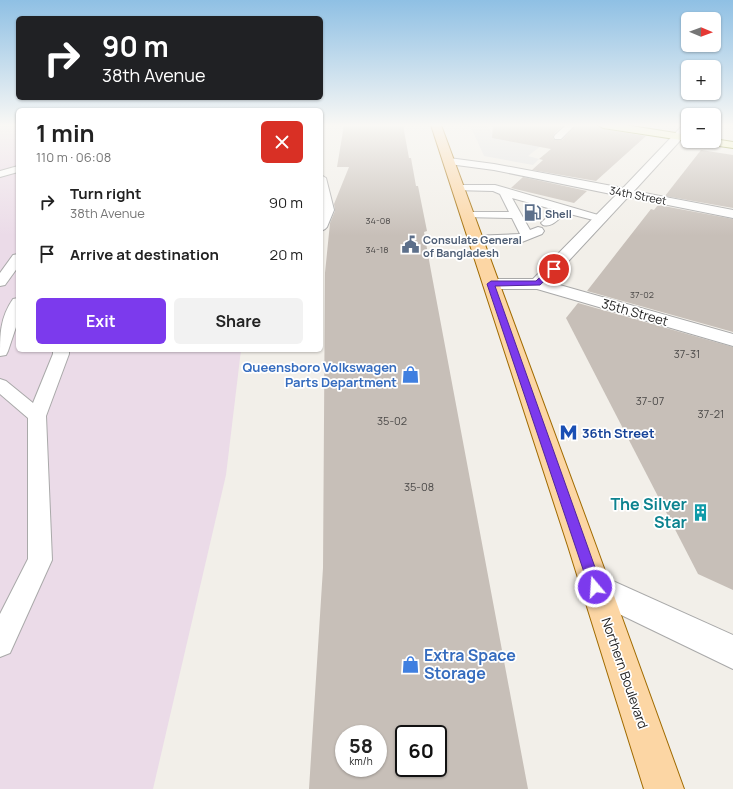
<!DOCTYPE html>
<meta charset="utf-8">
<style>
body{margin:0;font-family:Manrope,sans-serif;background:#f2f2f2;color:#222;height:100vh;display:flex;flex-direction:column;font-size:15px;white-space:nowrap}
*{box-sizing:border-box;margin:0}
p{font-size:13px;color:#767676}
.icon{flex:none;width:22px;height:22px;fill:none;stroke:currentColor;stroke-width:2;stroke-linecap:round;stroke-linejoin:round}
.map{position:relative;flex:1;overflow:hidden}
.details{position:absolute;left:16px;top:108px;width:307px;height:244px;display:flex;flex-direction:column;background:#fff;border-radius:6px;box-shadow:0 1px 3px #0004}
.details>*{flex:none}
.guide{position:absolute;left:16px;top:16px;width:307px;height:84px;border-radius:6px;box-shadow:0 1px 3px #0004;background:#202124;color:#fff;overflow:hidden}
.needle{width:26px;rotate:91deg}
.tools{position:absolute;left:681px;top:12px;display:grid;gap:8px}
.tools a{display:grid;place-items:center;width:40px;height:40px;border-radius:6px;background:#fff;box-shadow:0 1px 3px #0004;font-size:20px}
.speed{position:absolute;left:335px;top:725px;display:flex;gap:8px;font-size:20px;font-weight:700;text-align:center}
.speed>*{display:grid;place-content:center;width:52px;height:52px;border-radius:50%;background:#fff;box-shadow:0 1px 3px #0004;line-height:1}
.speed small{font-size:10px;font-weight:400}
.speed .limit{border:2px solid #111;border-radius:6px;background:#fff;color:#111}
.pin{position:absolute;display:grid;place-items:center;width:34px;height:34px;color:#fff;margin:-17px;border:2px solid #fff;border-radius:50%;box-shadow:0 1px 4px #0007}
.me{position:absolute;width:44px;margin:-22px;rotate:342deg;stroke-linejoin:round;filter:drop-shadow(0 0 3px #0008)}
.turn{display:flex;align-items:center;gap:14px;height:84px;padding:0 20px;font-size:18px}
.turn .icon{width:52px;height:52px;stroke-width:2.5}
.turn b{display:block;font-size:28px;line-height:34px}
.round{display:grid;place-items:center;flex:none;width:42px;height:42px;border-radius:6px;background:#f2f2f2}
.headline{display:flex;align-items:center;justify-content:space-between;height:68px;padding:0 20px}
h1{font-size:24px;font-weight:700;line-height:30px}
.primary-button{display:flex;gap:8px;margin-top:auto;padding:8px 20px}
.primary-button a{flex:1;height:46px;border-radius:6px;background:#7c3aed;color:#fff;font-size:16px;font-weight:700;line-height:46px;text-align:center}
.primary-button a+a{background:#f2f2f2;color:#222}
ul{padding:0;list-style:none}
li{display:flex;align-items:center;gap:12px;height:52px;padding:0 20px}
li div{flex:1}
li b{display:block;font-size:15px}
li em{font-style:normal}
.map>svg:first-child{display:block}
.industrial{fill:#ebdbe8}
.parking{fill:#e2e2e2}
.building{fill:#c7bfb8;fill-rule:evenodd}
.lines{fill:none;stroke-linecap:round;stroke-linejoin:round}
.lane-casing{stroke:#a9a9a9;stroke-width:2}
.street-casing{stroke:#a9a9a9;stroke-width:2}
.secondary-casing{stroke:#707d05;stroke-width:2}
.primary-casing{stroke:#a06b00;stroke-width:2}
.lane{fill:#fff;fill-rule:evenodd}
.street{fill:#fff;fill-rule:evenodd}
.secondary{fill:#f7fabf;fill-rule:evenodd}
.primary{fill:#fcd6a4;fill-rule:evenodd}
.route{fill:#7c3aed;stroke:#51269a}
.labels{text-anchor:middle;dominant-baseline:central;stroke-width:3.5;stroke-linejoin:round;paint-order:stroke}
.far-number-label{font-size:9px;fill:#4b4948}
.far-street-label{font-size:11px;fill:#222;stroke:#fff}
.far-service-label{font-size:11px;font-weight:bold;fill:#4e5e75;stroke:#fff;text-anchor:start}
.number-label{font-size:11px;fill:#4b4948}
.street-label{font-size:13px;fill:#222;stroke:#fff}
.shop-label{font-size:13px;font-weight:bold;fill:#366cbe;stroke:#fff;text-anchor:end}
.transit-label{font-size:13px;font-weight:bold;fill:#164399;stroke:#fff;text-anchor:start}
.near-culture-label{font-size:16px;font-weight:bold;fill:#0d838f;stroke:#fff;text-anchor:end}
.near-shop-label{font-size:16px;font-weight:bold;fill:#366cbe;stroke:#fff;text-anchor:start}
</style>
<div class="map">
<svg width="733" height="789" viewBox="0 0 733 789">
<rect width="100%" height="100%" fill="#f2efe9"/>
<path class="industrial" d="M0,125H18V350H241L226,475L153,789H0Z"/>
<path class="parking" d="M470,125H487L491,132L547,141L528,156L539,159L533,165L484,156Z"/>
<g class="building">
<path d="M344,125H403L409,158H411L416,186H418L427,231L424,232L431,271L528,789H309L323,568L325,273L330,223L335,211L334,204L349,167H337ZM344,734H378V768H344ZM404,734H438V768H404Z"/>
<path d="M493,125H563L554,134L553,138L555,140H562L576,125H597L603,129L646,136L596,181L532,170L543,160L539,159L551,149L492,138Z"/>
<path d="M701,150L733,155V208L665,196Z"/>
<path d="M523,177L587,191L574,203L511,188Z"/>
<path d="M658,205L733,219V332L587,291L651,209L654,210Z"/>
<path d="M578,303L733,347V590L698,574L566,318Z"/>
</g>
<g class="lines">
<defs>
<g id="lane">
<path d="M566,125H575L561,139H555L554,137L555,135Z"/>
<path d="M18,166V172L0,177V171Z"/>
<path d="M321,175L326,178L334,210L327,227L325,229L321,231V213L322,210Z"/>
<path d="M458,185H495L605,217L607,219L605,221L601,222L566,213C559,218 552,228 543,225L541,223L555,210L512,198L530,230L538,227L542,228L544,231L542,234L522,242L476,243L472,242L470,239L472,236L520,234L512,218L463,217L461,215L463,213L467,212H509L500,194L493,191L454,190L453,188Z"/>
<path d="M18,254V267L5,285L0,286V273L13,255Z"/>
<path d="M18,298V321L8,351L6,355L0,356C0,334 0,318 13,299Z"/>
<path d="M53,350H69V354L46,416L52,560L10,653L0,657V614L28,559V418L0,394V379L6,381L33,403L53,354Z"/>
</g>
<g id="street">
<path d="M683,125H688V132L634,191L733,210V218L628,197L549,282L733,334V346L537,289H491L485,288L483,284L485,280L491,279H533L616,195L494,170L449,164L445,163L443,161L445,159L449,158L494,164L623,188Z"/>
<path d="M595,573L733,635V669L584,597L580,587L584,577Z"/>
</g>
<g id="secondary">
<path d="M598,125H625L688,135V141L603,128Z"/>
<path d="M714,139L733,142V148L705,144L700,141H714Z"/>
</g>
<path id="primary" d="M431,125H441L596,546L684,789H644L568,546Z"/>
</defs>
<use href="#lane" class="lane-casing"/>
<use href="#street" class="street-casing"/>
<use href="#secondary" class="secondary-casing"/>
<use href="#primary" class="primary-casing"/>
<use href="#lane" class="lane"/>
<use href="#street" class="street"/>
<use href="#secondary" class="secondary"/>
<use href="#primary" class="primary"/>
</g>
<linearGradient id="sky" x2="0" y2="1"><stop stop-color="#8fc0e4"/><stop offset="0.53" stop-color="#f9f8f5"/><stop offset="1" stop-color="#f9f8f5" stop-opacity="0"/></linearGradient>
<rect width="733" height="236" fill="url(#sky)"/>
<path class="route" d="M551,267L557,269L540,285L495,286L602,587L600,591L595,593L591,591L589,587L487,284L491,281H536Z"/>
<defs>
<symbol id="fuel-bare" viewBox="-9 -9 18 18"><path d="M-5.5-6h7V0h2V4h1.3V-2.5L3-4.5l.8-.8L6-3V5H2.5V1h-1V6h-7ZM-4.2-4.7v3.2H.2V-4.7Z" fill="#5c6f8a" stroke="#fff" stroke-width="2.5" paint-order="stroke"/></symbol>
<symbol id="civic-bare" viewBox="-9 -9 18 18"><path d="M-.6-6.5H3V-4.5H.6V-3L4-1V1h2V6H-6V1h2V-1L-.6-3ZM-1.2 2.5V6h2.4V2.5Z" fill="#5c6f8a" stroke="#fff" stroke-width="2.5" paint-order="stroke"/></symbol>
<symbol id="shop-bare" viewBox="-9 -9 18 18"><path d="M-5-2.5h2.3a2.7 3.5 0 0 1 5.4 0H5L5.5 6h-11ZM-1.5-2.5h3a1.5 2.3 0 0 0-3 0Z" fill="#3f7fe0" stroke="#fff" stroke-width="2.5" paint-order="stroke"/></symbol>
<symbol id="metro-bare" viewBox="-9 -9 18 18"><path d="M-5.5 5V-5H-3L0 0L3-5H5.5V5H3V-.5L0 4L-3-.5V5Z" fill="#1a4fb4" stroke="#fff" stroke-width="2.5" paint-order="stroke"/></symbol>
<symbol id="building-bare" viewBox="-9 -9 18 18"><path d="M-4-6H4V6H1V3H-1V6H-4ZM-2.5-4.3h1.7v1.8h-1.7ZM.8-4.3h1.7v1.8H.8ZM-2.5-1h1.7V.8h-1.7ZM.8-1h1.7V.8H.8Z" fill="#0f9aa8" stroke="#fff" stroke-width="2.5" paint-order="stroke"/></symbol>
</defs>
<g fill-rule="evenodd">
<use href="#fuel-bare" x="520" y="200" width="25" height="25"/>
<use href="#civic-bare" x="398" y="232" width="25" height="25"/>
<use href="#shop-bare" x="398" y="362" width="25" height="25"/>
<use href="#metro-bare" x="556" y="420" width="25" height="25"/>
<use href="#building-bare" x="688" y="500" width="25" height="25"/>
<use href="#shop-bare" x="398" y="652" width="25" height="25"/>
</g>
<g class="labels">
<g class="far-number-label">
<text x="378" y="220">34-08</text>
<text x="377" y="249">34-18</text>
<text x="642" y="294">37-02</text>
</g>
<g class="far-street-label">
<text transform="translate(638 195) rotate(11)">34th Street</text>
</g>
<g class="far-service-label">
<text x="545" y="213">Shell</text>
<text x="423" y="239">Consulate General<tspan x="423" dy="13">of Bangladesh</tspan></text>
</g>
<g class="number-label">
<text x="687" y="353">37-31</text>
<text x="650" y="400">37-07</text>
<text x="711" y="413">37-21</text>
<text x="392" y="420">35-02</text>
<text x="419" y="486">35-08</text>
</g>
<g class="street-label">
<text transform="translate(635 312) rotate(16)">35th Street</text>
<text transform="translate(625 673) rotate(71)">Northern Boulevard</text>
</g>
<g class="shop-label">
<text x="397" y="367">Queensboro Volkswagen<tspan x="397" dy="15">Parts Department</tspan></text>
</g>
<g class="transit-label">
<text x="582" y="433">36th Street</text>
</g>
<g class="near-culture-label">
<text x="687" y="504">The Silver<tspan x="687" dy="18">Star</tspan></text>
</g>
<g class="near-shop-label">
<text x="424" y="655">Extra Space<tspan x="424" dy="18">Storage</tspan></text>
</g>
</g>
</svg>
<div class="tools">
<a><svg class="needle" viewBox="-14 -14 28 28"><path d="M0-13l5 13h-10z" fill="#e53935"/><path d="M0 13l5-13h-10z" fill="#767676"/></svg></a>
<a>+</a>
<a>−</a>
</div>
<div class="speed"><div>58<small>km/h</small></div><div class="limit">60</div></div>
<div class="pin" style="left:554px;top:269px;background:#d93025"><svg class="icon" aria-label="arrive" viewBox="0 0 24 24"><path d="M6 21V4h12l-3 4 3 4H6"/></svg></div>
<svg class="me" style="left:595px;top:587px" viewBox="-20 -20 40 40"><circle r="17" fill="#7c3aed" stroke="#fff" stroke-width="3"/><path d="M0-11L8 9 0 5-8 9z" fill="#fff"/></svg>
<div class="guide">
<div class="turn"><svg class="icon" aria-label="right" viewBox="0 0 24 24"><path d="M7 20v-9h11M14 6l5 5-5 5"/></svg><div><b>90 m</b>38th Avenue</div></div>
</div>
<section class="details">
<div class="headline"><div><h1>1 min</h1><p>110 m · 06:08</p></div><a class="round" style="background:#d93025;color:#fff"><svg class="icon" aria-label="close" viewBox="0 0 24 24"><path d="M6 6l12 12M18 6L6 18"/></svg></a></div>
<ul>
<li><svg class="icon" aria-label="right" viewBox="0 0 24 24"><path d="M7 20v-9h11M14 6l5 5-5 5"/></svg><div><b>Turn right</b><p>38th Avenue</p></div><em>90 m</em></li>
<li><svg class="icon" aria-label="arrive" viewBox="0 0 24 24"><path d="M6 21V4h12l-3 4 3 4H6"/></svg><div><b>Arrive at destination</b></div><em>20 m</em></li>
</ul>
<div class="primary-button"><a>Exit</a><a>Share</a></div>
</section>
</div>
